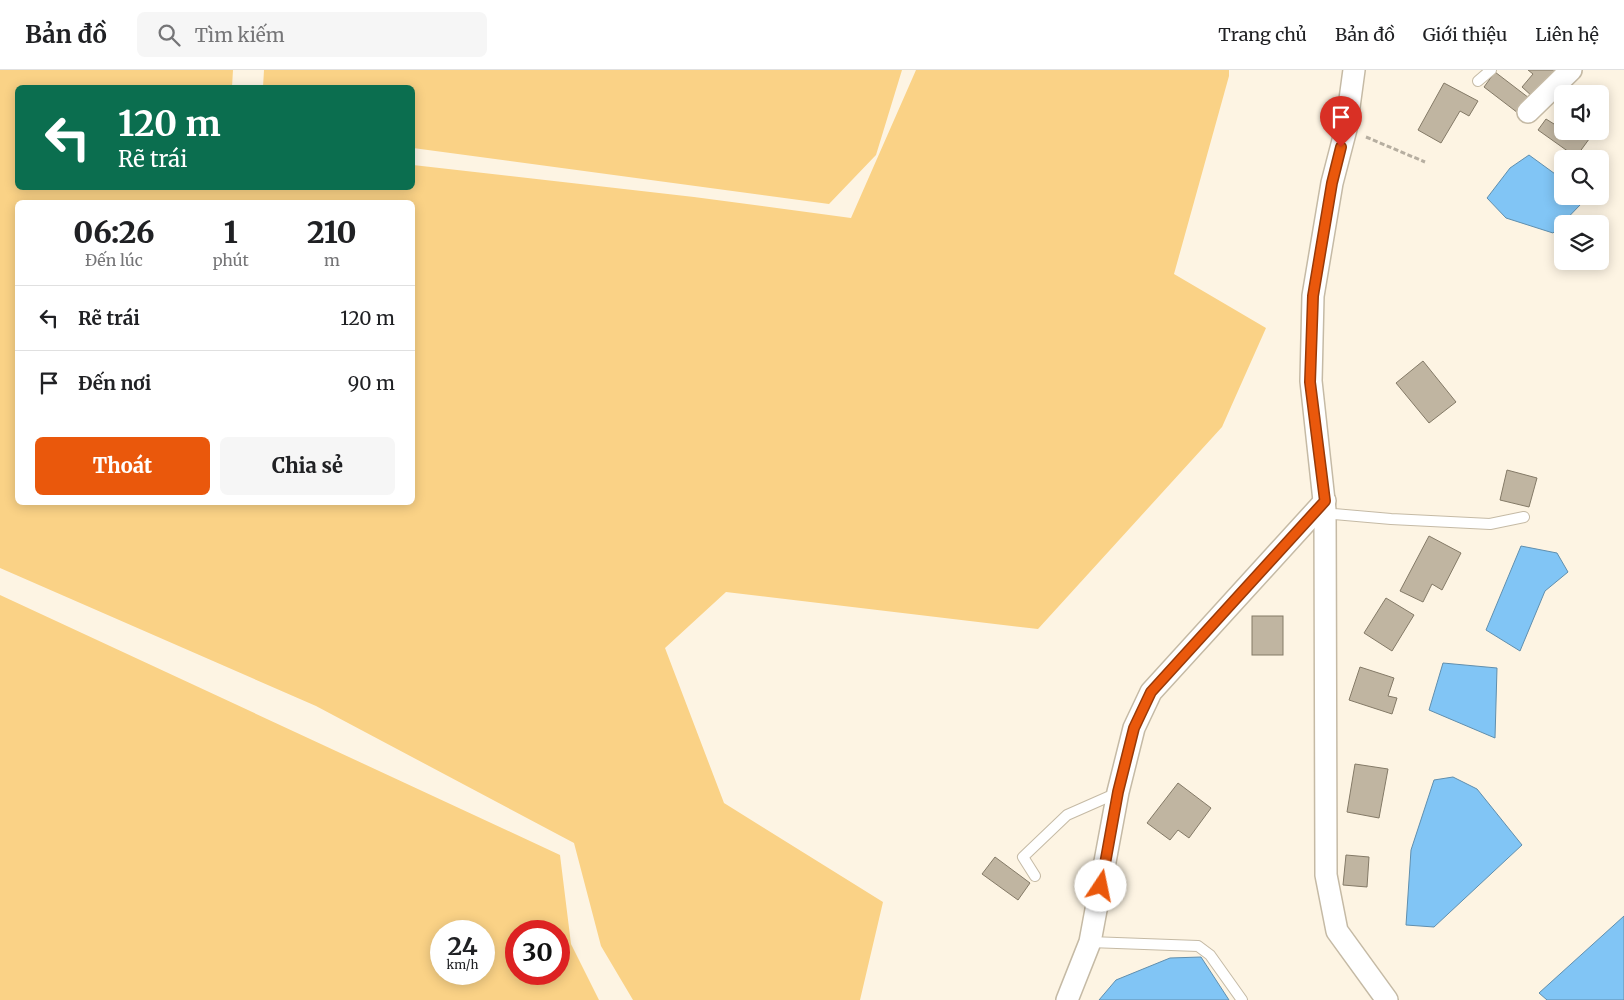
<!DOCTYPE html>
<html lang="vi">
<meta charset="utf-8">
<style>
body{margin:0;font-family:Merriweather,serif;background:#f6f6f6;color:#202124;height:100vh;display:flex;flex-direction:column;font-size:19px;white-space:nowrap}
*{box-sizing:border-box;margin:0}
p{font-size:16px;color:#757577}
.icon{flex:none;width:28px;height:28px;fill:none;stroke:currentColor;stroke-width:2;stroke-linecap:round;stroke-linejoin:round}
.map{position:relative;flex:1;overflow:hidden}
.drawer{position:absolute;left:15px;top:130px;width:400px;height:305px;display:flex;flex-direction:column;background:#fff;border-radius:8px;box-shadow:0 2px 12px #0003}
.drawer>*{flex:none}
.banner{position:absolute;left:15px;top:15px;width:400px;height:105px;border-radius:8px;box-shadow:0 2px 12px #0003;background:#0b6e4f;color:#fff;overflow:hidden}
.tools{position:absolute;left:1554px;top:15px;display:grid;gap:10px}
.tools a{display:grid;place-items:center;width:55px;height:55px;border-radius:8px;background:#fff;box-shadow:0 2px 12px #0003;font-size:25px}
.speed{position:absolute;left:430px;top:850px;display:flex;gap:10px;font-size:25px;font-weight:700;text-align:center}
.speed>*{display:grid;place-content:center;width:65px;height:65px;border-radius:50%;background:#fff;box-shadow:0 2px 12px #0003;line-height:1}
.speed small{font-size:12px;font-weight:400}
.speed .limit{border:8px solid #d22;background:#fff;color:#111}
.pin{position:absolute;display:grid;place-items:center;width:42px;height:42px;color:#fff;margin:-51px -21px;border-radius:50% 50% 50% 0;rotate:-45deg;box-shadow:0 0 5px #0007}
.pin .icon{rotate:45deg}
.me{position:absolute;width:55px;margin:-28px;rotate:11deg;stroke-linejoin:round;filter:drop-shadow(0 0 4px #0008)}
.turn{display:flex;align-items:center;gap:18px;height:105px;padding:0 20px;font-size:22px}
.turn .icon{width:65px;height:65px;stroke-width:2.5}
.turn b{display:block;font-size:35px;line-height:42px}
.eta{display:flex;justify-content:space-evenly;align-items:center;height:85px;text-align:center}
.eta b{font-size:30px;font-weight:800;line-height:35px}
.button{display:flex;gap:10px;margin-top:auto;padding:10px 20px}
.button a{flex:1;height:58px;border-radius:8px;background:#ea580c;color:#fff;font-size:20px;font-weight:800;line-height:58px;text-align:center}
.button a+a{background:#f6f6f6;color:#202124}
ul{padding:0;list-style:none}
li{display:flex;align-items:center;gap:15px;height:65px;padding:0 20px;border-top:1px solid #e0e0e0}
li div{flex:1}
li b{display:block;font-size:19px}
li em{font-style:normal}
header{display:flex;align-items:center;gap:30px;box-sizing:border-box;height:70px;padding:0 25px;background:#fff;border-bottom:1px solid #e0e0e0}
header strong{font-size:24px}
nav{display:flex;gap:28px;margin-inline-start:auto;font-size:18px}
.search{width:350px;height:45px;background:#f6f6f6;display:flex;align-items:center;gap:12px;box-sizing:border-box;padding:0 18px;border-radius:8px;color:#757577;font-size:19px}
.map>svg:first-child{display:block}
.green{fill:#fad286;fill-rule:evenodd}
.water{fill:#81c5f5;stroke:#608fae}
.building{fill:#c0b5a1;stroke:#847a67}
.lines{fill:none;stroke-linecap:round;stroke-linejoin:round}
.service-casing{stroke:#c5baa5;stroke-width:12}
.minor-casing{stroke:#c5baa5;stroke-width:24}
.path{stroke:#b6aea0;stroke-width:3;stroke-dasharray:5 2.5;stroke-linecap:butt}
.service{stroke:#fff;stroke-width:10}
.minor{stroke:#fff;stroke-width:21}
.route-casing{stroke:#983908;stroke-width:12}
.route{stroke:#ea580c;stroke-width:9}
</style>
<header>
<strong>Bản đồ</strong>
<div class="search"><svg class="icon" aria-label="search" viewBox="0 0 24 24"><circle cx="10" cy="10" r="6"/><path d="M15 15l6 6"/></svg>Tìm kiếm</div>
<nav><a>Trang chủ</a><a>Bản đồ</a><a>Giới thiệu</a><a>Liên hệ</a></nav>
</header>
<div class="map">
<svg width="1624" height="930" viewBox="0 0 1624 930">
<rect width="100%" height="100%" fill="#fdf4e3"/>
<g class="green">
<path d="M0,0H233L232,17L18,18V118H412L413,95L694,127L851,148L916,0H1229V6L1174,204L1266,258L1222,357L1038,559L726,522L665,578L724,733L883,832L860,930H633L601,876L574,773L316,636L0,498ZM18,132H412V432H18Z"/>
<path d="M264,0H902L876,85L829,134L413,78L412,18L263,17Z"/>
<path d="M0,525L560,785L571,874L599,930H0ZM441,861H484V904H441ZM516,861H559V904H516Z"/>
</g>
<g class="water">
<path d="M1529,85L1562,109V126H1578L1581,134L1553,163L1506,148L1487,128L1510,98Z"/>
<path d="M1521,476L1557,483L1568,502L1545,521L1520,581L1486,560Z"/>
<path d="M1443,593L1497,598L1495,668L1429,640Z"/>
<path d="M1453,707L1477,719L1522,775L1434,857L1406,855L1411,780L1434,710Z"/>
<path d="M1624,846V930H1547L1539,923Z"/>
<path d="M1201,887L1229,930H1099L1116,910L1170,888Z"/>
</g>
<g class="building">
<path d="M1528,0H1555L1533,27L1522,17L1533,4Z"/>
<path d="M1495,2L1529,28L1518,43L1484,17Z"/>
<path d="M1444,13L1478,31L1469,46L1460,41L1441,73L1418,60Z"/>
<path d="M1561,43L1562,44V61H1586L1592,65L1576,87L1538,60L1546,49L1554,54Z"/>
<path d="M1423,291L1456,332L1429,353L1396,313Z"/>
<path d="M1507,400L1537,408L1529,437L1500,430Z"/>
<path d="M1429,466L1461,483L1442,520L1432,514L1423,532L1400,521Z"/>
<path d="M1386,528L1414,545L1392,581L1364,563Z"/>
<rect x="1252" y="546" width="31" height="39"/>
<path d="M1360,597L1394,608L1388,626L1397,628L1392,644L1349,630Z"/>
<path d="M1355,694L1388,699L1379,748L1347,742Z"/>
<path d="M1178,713L1211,738L1189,768L1178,760L1170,770L1147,753Z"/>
<path d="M1346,785L1369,787L1367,817L1343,815Z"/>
<path d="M995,787L1030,813L1018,830L982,804Z"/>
</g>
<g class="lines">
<defs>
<g id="service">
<path d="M1478,11L1491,0"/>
<path d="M1325,440L1334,444L1391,449L1490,454L1524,447"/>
<path d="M1035,806L1023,787L1067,745L1117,723"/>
<path d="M1090,872L1198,876L1210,885L1242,930"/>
</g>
<g id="minor">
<path d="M1354,0L1346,59L1332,113L1313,226L1311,311L1325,440L1326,805L1337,861L1387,930"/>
<path d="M1528,42L1571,0"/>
<path d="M1067,930L1090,872L1118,722L1134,658L1151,622L1325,431"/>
</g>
</defs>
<use href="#service" class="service-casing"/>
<use href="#minor" class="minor-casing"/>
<path class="path" d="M1366,67L1425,92"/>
<use href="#service" class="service"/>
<use href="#minor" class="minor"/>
</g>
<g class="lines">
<defs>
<path id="route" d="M1101,816L1118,722L1134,658L1151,622L1325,431L1310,312L1313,226L1332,113L1341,77"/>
</defs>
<use href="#route" class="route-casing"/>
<use href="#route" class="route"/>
</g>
</svg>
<div class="tools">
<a><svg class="icon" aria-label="sound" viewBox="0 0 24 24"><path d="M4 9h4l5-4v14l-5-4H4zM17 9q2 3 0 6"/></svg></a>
<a><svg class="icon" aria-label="search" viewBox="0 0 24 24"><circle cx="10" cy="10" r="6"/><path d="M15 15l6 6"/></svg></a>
<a><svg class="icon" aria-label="layers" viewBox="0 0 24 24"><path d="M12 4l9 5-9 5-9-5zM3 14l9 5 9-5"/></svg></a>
</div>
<div class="speed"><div>24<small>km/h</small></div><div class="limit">30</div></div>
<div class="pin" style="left:1341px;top:77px;background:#d93025"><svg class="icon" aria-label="arrive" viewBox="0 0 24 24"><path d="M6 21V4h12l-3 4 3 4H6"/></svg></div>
<svg class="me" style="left:1101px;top:816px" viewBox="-20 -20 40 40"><circle r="19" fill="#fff"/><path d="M0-13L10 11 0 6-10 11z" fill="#ea580c"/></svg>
<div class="banner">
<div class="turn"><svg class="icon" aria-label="left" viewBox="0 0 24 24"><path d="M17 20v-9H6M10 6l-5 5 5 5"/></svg><div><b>120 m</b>Rẽ trái</div></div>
</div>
<section class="drawer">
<div class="eta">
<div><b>06:26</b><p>Đến lúc</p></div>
<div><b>1</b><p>phút</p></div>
<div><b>210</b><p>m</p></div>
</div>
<ul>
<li><svg class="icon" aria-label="left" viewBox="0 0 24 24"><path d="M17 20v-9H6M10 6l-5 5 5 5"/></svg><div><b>Rẽ trái</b></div><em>120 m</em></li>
<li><svg class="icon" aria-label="arrive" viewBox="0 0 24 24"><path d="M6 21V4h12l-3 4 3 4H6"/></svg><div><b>Đến nơi</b></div><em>90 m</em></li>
</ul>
<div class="button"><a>Thoát</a><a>Chia sẻ</a></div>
</section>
</div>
